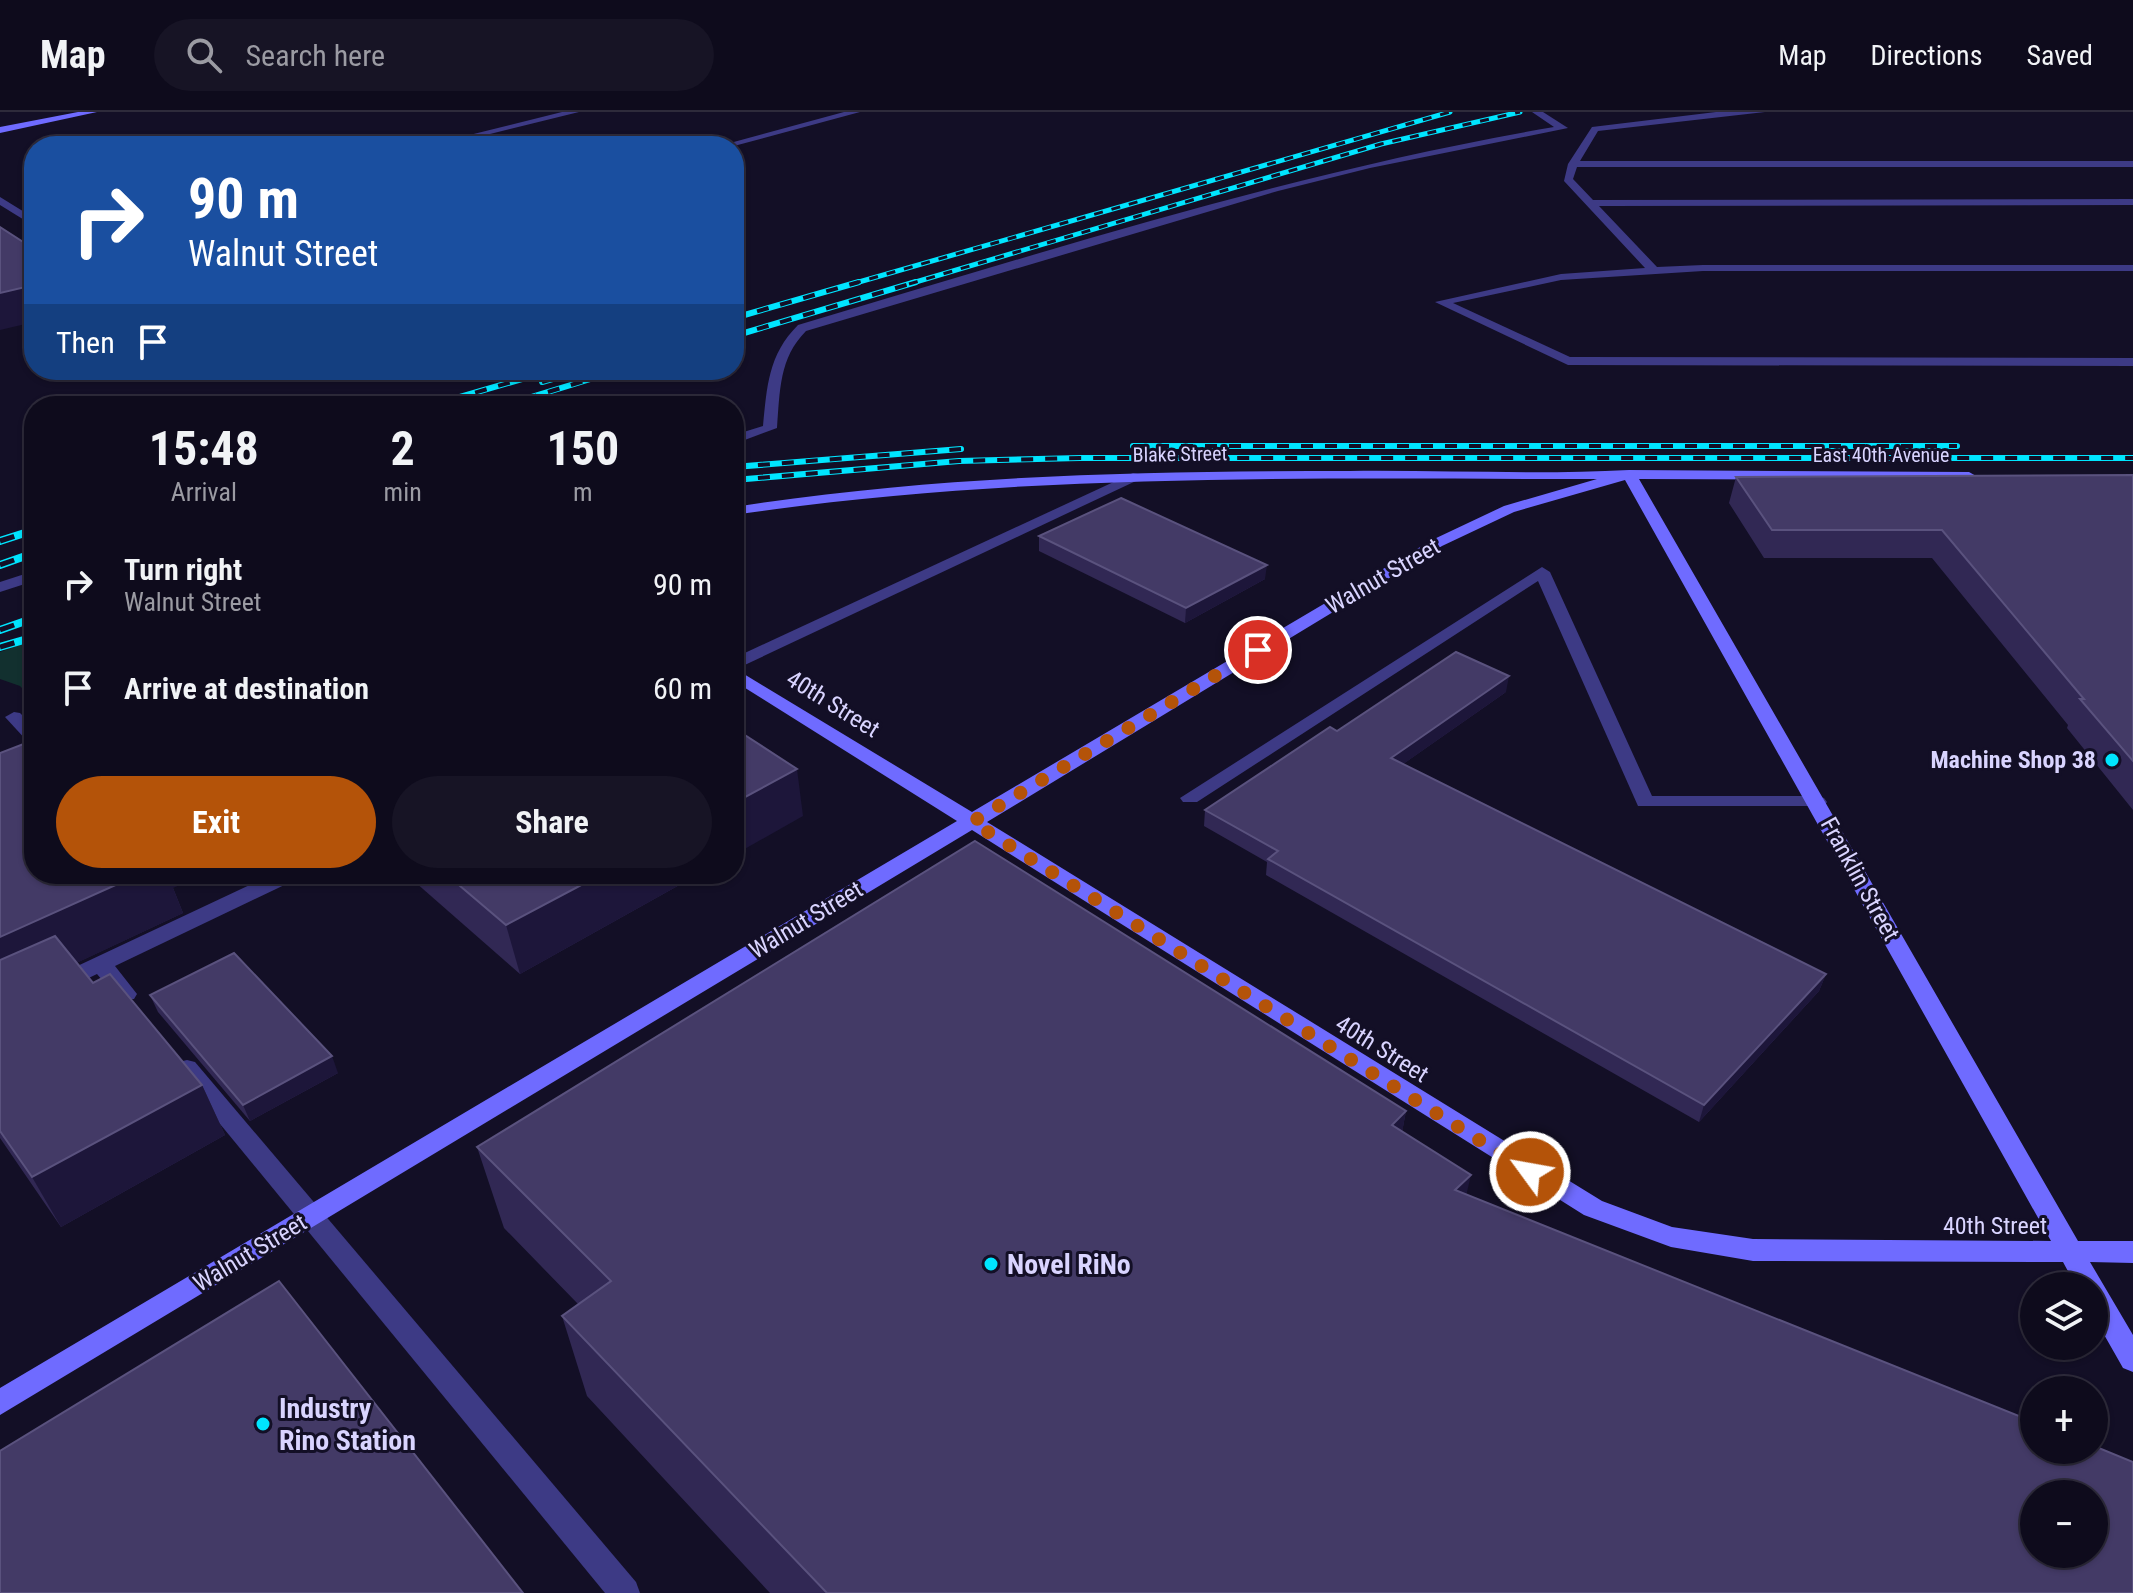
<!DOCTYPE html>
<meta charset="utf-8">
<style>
body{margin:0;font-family:"Roboto Condensed",sans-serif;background:#171425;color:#f1f3f6;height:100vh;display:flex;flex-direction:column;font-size:30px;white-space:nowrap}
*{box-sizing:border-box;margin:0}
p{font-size:26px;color:#9b9ba3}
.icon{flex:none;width:44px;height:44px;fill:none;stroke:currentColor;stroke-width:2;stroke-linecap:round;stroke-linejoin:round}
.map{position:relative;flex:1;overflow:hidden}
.side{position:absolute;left:24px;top:284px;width:720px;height:488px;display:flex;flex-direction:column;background:#0e0b1c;border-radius:32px;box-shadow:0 2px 6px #0004,0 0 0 2px #2e2b3b}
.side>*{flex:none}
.banner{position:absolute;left:24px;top:24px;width:720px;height:244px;border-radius:32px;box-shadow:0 2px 6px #0004,0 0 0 2px #2e2b3b;background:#1a4fa0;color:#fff;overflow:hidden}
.buttons{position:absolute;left:2020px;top:1160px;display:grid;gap:16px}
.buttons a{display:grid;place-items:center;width:88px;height:88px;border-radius:50%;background:#0e0b1c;box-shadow:0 2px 6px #0004,0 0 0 2px #2e2b3b;font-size:40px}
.pin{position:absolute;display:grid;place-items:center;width:68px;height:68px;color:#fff;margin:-34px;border:4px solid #fff;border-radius:50%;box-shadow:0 2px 8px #0007}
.me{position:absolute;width:88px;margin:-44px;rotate:302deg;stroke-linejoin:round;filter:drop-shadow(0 0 6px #0008)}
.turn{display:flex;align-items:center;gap:28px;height:168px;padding:0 32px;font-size:36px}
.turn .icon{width:104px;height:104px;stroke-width:2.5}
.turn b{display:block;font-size:56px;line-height:68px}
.then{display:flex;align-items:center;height:76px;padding:0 32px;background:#0003;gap:16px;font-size:30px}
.eta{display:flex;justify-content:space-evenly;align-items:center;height:136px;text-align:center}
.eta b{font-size:48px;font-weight:700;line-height:56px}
.cta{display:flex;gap:16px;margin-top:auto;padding:16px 32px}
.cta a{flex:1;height:92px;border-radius:48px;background:#b45309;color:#fff;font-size:32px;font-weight:700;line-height:92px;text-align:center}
.cta a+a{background:#171425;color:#f1f3f6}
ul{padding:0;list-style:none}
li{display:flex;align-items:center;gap:24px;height:104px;padding:0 32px}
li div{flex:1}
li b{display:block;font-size:30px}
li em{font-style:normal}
header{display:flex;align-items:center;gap:48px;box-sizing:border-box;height:112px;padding:0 40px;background:#0e0b1c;border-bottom:2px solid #2e2b3b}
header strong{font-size:38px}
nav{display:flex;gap:44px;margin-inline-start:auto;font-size:28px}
.search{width:560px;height:72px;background:#171425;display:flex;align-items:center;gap:20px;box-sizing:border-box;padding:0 28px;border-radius:44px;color:#9b9ba3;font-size:30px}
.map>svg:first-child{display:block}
.green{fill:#12302f}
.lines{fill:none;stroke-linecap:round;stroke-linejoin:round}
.lane{fill:#3d3a85;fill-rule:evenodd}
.street{fill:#3d3a85;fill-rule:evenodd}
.secondary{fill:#6f6bff;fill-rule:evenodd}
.rail-far2-casing{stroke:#00e5ff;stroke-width:5}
.rail-far1-casing{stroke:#00e5ff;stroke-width:6}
.rail-casing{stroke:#00e5ff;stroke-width:8}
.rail-far2{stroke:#130f26;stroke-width:3;stroke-dasharray:9;stroke-linecap:butt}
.rail-far1{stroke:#130f26;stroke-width:4;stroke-dasharray:12;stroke-linecap:butt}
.rail{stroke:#130f26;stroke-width:5;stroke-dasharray:15;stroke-linecap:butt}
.wall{fill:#312854}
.shaded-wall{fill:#1d163a}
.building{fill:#433a66;stroke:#5a527e;stroke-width:2;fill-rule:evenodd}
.route{stroke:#b45309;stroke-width:14;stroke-dasharray:0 25.2}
.poi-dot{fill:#00e5ff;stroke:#130f26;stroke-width:3}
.labels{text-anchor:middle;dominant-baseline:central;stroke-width:6;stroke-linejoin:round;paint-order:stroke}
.far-street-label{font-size:20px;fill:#d9d4ff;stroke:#130f26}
.street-label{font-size:24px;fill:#d9d4ff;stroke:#130f26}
.poi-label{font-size:24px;font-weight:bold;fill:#d9d4ff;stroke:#130f26;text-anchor:end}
.near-poi-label{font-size:28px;font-weight:bold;fill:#d9d4ff;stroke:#130f26;text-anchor:start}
</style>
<header>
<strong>Map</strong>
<div class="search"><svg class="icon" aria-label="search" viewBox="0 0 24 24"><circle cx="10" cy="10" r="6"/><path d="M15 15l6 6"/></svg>Search here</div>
<nav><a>Map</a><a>Directions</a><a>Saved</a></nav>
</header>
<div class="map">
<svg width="2133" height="1481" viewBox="0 0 2133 1481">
<rect width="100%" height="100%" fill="#130f26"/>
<path class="green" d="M34,528V588L20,574L0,567V540Z"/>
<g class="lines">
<g class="lane">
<path d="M844,0H860L734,34H719Z"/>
<path d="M1532,0H1543L1568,16L1370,56L1278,79L806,219C779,246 780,279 777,316L734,332V323L763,314C767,275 768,243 798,213C1048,139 1296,59 1554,15Z"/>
<path d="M1716,0H1765L1598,19L1580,49H2133V55H1577L1573,67L1593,88L2133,87V93L1599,94L1657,155L1703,153H2133V159H1703L1561,168L1453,191L1570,245L2133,246V254L1568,253L1435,190L1561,162L1645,156L1564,69L1568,52L1592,15Z"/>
<path d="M1133,361L1138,362V368L734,558V546Z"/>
<path d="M1542,455L1550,460L1652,684H1817L1824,686L1827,690L1824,694H1638L1538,469L1197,690H1183L1180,686Z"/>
<path d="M34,459V469L0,480V470Z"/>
<path d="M14,600L20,601L34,615V631L28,630L5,605Z"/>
<path d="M273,762H300L297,767L115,854L137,882L134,887H118L97,862L70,875H54L51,870L54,865Z"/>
<path d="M187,948L195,950L636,1470L640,1481H605L179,962L175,956L179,950Z"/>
</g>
<g class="street">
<path d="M562,0H579L442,34H425Z"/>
<path d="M0,85L34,106V114L0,93Z"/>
</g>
<g class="secondary">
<path d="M78,0H97L0,21V15Z"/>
<path d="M1629,358L1969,360L1976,364L1969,368L1639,367L2078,1129H2133V1151L2090,1150L2133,1223V1260L2123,1256L2094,1205V1174H2076L2063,1150L1753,1149L1671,1135L1584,1103L972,718L0,1303V1276L957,709L734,569V556L972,700L1432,428L1504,394L1597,367C1309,367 1020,360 734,403V395C939,363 1144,359 1350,359C1443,358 1537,363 1629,358ZM1625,368L2051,1129L1753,1127L1672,1115L1602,1089L987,710L1442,434L1514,400Z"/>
</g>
<defs>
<g id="rail-far2">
<path d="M852,172L1450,0"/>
<path d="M909,172L1381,32L1520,0"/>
</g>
<g id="rail-far1">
<path d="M734,206L859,170"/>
<path d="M734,224L916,170"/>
<path d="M542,270L584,258"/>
<path d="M429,294L553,258"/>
<path d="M502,294L620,258"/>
<path d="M1133,334H1957"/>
<path d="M734,355L961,337"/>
<path d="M734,368L959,349L1080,346H2133"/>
</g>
<g id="rail">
<path d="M0,429L34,418"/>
<path d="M0,453L34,441"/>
<path d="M0,518L34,506"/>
<path d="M0,535L34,525"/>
</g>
</defs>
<use href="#rail-far2" class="rail-far2-casing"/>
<use href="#rail-far1" class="rail-far1-casing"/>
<use href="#rail" class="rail-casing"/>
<use href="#rail-far2" class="rail-far2"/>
<use href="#rail-far1" class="rail-far1"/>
<use href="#rail" class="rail"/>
</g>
<g class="wall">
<path d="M2133,363V698L2067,616L2068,613L1932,446H1764L1729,391L1736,365Z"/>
<path d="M1039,424L1265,467L1185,511L1039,439Z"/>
<path d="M1506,580L1403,652L1826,862L1819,879L1699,1010L1266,763L1267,750L1204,714L1205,698Z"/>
<path d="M0,641L173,776L183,801L76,851L93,871L202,973L225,1023L61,1115L0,1026Z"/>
<path d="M412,762H699L520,862L415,770Z"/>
<path d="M150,883L338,961L250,1009L158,900Z"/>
<path d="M1406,999L1402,1020L1466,1083L2133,1481H770L587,1284L562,1204L578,1192L504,1116L477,1035Z"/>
</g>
<g class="shaded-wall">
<path d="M34,173V210L0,218V181Z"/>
<path d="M1267,453L1265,467L1185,511L1186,496Z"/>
<path d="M1509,564L1506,580L1389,662L1391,646Z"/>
<path d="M797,657L803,704L734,743V691Z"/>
<path d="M140,762H204L173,776L183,801L0,887V825Z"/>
<path d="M602,762H699L520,862L506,813Z"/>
<path d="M1826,862L1819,879L1699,1010L1704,993Z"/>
<path d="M332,944L338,961L250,1009L243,993Z"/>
<path d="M202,973L225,1023L61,1115L32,1065Z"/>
<path d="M1406,999L1391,1080L1392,1013Z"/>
<path d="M1471,1063L1452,1144L1455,1078Z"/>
</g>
<g class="building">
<path d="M0,115L34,137V173L0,181Z"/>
<path d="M2133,363V649L2080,587H2084L1942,418H1772L1736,365Z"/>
<path d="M1121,386L1267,453L1186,496L1039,424Z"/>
<path d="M1456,540L1509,564L1391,646L1826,862L1704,993L1268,747L1278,739L1205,698L1330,615L1337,619Z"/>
<path d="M734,616L797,657L734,691Z"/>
<path d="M34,628V762H140L0,825V641Z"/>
<path d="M975,729L1406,999L1392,1013L1471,1063L1455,1078L2034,1310V1338H2094V1334L2133,1350V1481H827L562,1204L611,1169L477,1035ZM2034,1382H2094V1442H2034Z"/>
<path d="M446,762H602L506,813Z"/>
<path d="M55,824L93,871L110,862L202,973L32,1065L0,1019V848Z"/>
<path d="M234,841L332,944L243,993L150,883Z"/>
<path d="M279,1169L523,1481H0V1339Z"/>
</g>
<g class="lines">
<path class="route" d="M1258,538L972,710L1530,1060"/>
</g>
<g class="poi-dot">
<circle cx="2112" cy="648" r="8"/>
<circle cx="991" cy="1152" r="8"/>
<circle cx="263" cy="1312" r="8"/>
</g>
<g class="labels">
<g class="far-street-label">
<text transform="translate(1180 342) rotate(-1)">Blake Street</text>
<text x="1881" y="343">East 40th Avenue</text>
</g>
<g class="street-label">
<text transform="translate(1383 464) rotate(-30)">Walnut Street</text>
<text transform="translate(833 592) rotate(32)">40th Street</text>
<text transform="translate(1860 767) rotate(61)">Franklin Street</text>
<text transform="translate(806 808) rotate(-31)">Walnut Street</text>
<text transform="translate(1382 937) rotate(32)">40th Street</text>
<text x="1995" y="1114">40th Street</text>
<text transform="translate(250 1141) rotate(-31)">Walnut Street</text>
</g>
<g class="poi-label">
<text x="2096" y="648">Machine Shop 38</text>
</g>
<g class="near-poi-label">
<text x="1007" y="1152">Novel RiNo</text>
<text x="279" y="1296">Industry<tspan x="279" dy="32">Rino Station</tspan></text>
</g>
</g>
</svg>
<div class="buttons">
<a><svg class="icon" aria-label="layers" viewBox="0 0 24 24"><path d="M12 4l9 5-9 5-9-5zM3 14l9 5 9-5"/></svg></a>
<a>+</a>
<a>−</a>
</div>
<div class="pin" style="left:1258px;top:538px;background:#d93025"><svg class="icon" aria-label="arrive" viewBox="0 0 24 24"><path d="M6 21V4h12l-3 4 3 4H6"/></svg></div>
<svg class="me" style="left:1530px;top:1060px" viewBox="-20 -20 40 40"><circle r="17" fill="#b45309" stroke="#fff" stroke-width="3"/><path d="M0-11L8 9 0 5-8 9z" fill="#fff"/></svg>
<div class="banner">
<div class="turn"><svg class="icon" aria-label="right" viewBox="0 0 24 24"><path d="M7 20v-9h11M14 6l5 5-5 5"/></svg><div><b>90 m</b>Walnut Street</div></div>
<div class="then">Then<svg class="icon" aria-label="arrive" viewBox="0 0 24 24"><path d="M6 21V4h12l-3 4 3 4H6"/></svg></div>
</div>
<section class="side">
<div class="eta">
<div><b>15:48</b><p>Arrival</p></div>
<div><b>2</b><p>min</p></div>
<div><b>150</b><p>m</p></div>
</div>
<ul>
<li><svg class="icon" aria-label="right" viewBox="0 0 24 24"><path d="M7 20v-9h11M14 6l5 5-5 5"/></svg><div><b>Turn right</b><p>Walnut Street</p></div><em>90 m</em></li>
<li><svg class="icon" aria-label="arrive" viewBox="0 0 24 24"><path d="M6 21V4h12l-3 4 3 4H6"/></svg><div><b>Arrive at destination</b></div><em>60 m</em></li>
</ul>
<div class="cta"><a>Exit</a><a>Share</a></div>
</section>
</div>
